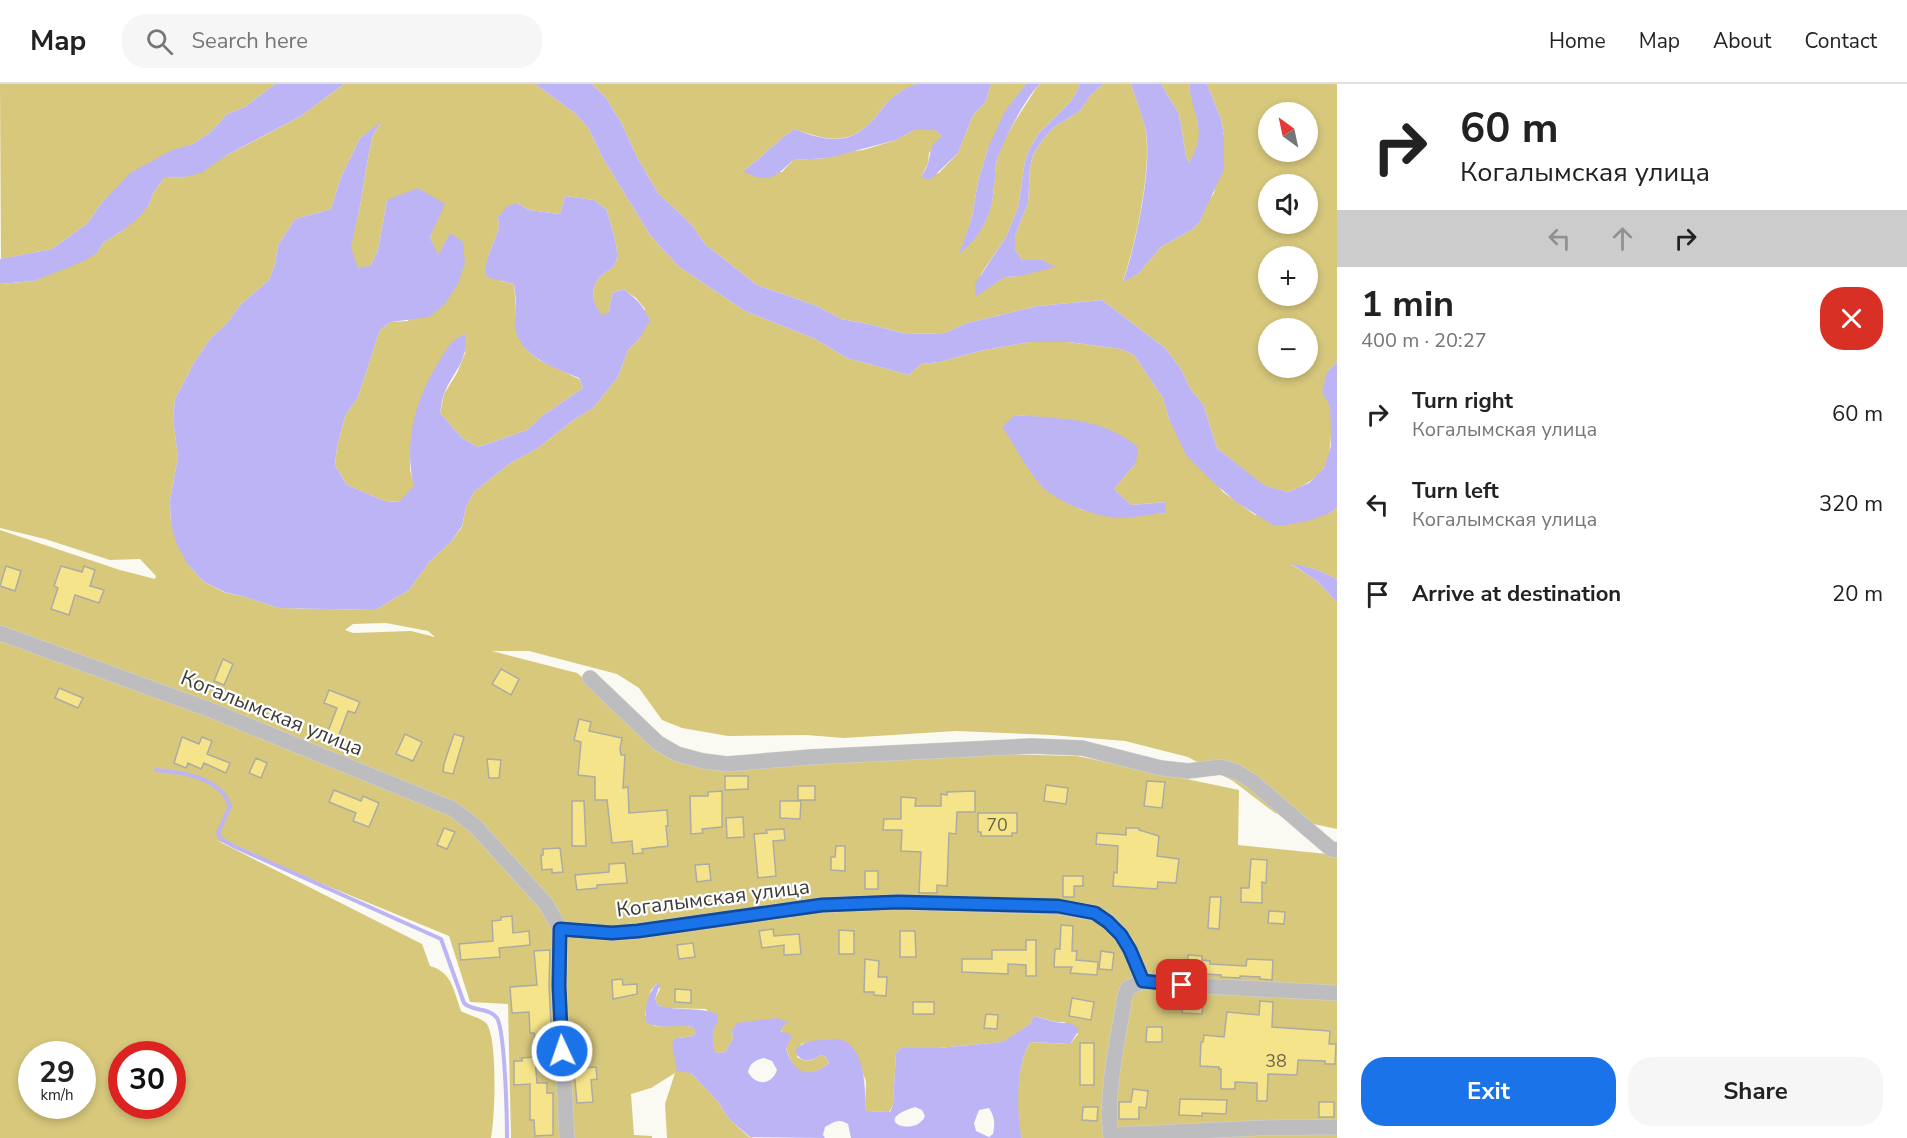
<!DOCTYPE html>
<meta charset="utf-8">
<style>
body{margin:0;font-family:"Nunito Sans",sans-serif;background:#f6f6f6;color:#222;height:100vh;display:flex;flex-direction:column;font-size:22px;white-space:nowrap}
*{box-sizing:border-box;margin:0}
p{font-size:20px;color:#767676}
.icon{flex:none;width:33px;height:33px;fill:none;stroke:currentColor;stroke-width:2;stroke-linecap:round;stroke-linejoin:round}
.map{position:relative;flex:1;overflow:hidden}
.drawer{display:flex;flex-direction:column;background:#fff;width:570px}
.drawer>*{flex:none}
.top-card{background:#fff;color:#222;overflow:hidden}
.needle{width:39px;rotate:327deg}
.controls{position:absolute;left:1258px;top:18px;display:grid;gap:12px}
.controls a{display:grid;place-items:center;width:60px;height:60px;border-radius:50%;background:#fff;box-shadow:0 3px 9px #0003;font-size:30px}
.speed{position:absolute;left:18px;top:957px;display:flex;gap:12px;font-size:30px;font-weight:700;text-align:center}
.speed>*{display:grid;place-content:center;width:78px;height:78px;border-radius:50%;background:#fff;box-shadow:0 3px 9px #0003;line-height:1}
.speed small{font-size:15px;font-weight:400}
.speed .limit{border:9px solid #d22;background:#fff;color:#111}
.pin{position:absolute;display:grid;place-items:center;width:51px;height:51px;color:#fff;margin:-26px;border-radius:12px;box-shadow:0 3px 9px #0006}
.me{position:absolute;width:66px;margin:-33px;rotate:357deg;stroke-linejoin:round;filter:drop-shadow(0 0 4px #0008)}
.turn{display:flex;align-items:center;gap:21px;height:126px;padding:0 24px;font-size:27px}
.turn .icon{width:78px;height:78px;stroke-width:2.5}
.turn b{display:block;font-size:42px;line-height:51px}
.lanes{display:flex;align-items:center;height:57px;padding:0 24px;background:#0003;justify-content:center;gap:30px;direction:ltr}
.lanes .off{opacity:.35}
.round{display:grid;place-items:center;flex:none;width:63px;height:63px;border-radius:24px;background:#f6f6f6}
.headline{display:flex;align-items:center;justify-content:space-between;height:102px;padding:0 24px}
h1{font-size:36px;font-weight:700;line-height:45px}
.action{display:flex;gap:12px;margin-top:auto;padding:12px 24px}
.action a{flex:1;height:69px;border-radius:24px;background:#1a73e8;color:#fff;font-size:24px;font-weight:700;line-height:69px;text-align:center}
.action a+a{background:#f6f6f6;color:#222}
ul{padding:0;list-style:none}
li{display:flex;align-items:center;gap:18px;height:90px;padding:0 24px}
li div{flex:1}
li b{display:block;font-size:22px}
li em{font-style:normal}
header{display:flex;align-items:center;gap:36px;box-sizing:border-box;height:84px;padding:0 30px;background:#fff;border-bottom:2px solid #e0e0e0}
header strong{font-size:28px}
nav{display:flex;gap:33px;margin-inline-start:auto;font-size:21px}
.search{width:420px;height:54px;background:#f6f6f6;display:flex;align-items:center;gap:15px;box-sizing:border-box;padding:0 21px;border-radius:24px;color:#767676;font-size:22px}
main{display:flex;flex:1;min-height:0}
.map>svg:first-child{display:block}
.green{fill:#d7c87c;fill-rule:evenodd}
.water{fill:#bdb4f5;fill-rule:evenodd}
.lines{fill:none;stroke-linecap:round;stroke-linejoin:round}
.stream{stroke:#bdb4f5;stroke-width:4}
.building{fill:#f5e489;stroke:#acaba4;stroke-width:1.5}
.minor-casing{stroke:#d5d4cd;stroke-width:16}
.minor{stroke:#bdbdc0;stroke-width:15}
.route-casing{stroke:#114b97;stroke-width:15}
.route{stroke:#1a73e8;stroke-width:10}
.labels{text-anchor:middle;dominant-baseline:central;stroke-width:4.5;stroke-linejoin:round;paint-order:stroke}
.number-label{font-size:18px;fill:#6a664d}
.street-label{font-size:21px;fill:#3c3c39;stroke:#fff}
</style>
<header>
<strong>Map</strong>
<div class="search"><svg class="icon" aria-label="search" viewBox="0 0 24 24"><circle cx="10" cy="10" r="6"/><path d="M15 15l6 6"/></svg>Search here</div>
<nav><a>Home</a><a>Map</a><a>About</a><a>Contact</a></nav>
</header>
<main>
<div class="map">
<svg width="1337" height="1054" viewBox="0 0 1337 1054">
<rect width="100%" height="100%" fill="#fbfaf2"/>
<g class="green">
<path d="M0,0H275L245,23L227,30L212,47L193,60L172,67L113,108L100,121L88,139L52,165L1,175Z"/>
<path d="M344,0H535L576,30L589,45L601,71L650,151L678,182L745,227L815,255L847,274L909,291L921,280L939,278L980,267L1029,258H1068L1121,265L1134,271L1163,314L1169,335L1223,408L1255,431L1328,430L1337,424V495L1315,485L1291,480L1317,497L1337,518V745L1304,738L1275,729L1233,697L1188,673L1125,657L1051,651L956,647L844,654L806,651L728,652L682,644L662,636L639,604L617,590L529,567H492L577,589L694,682L871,667L1077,672L1239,706L1238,761L1337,771V1054H1022C1015,1033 1016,975 1031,958L1070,960L1078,950L1065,938H1056L1034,932L1030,940L1004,958L938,964H901L896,969L893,1021L889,1028L867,1027L865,1025L866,998L855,967C833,959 823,953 801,960L797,973C807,979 812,977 821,971L826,973L829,979C786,1013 789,955 776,934L732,946L733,955L725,968L717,969L713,966V947L717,937L706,925L666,924L658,921L655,915L660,905L657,900L651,906L645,931L654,942C668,943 680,940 693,943L695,947L694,952L677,954L691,989L719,1019L729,1035L749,1053L755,1054H667L665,1020L675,989L651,1004L631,1010L634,1051L652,1052V1054H511L508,920L470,918L449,852L216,756L422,860L430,882C452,888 454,907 461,927C468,931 481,934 486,939C498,952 495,1035 491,1054H0V446L120,486L155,495L156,492L140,475L110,476L45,455L0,444V200L34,197L97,169L103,159L125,145L149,121L153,109L164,94L185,93L256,56L301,32ZM381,39L373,51L369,68L360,122L350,163L358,185L371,181L378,166L387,116L444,120L430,153L438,172L450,149L408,237L391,238L380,246L358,313L345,332L337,363L335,381L347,401L385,417L400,418L415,402L410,386L411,353L419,319L466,267L457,289L444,310L440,329L462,354L478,363L527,346L542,332L583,304L579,295L539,276L529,268L515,242L516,226L514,200L501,197L488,173L499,144L498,133L517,119L529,126L560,130L565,112L594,116L607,126C610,141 618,158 617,173C616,186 606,186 600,193C589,205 593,221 602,232L609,228L612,209L623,205L636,214L645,225L639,255L628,266L618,293L593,324L575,335L538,364L509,380L474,408L466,423L462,443L451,458L430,477L409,506L375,526L279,524L242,512L226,509L204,498L189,482L171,441L170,416L178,373L173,335L175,315L195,277L210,255L228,238L241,220L269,196L275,180L278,161L295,135L331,125L341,93L360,54ZM1015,331L1039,333L1136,379L1114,405L1131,421L1165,418V429L1146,430L1082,426L1067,417L1033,391L1018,365ZM386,539L428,547L435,553L411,547L353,549L345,546L353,540ZM32,970H82V1022H32ZM122,970H172V1022H122Z"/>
<path d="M592,0H916C909,4 902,6 896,11C886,17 881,27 874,35C849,63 826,56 794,45C776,58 761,74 743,87L782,88L793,76L828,74L846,68L863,66L896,56L914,46H935L942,52L929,69L928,79L921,93L939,89L958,69L973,31L985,19L991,0H1026L988,64L978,98L972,133L960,170C981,151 992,131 994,103C995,93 995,84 997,75C1006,48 1022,27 1037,3L1040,0H1078L1079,4L1071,17L1038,50L1029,66L1025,77L1018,124L1006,153L981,190L975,212L1005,193L1020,192L1042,176H1022L1015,165V152L1028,119L1030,83L1033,71L1041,58L1054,43L1080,27L1090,12L1103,0H1131C1136,16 1144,33 1146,49C1151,88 1136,159 1123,197L1138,190L1161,163L1193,145L1200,137L1207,119L1214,109L1224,52L1221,35L1207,0H1337V278L1327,288C1329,313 1337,364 1323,385C1314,397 1301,403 1288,408L1264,402L1217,364L1203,320L1191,306L1181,285L1166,265L1102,216L1038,222L967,239L945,249L906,250L869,240L841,235L817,222L757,201L705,160L691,140L658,109L637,73L622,40L606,14ZM1269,28H1308V68H1269ZM1269,100H1308V140H1269ZM1269,172H1308V212H1269ZM1269,244H1308V284H1269Z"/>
<path d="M1161,0H1189C1191,18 1204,46 1198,62C1196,68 1192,74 1189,79L1186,72L1179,30Z"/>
</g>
<g class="water">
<path d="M275,0H344L301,32L227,71L201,89L185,93L164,94L153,109L149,121L138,134L125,145L103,159L97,169L84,177L34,197L0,200V175L52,165L88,139L100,121L130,89L172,66L193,60L212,47L227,30L245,23Z"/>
<path d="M535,0H592L606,14L622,40L637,73L658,109L691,140L705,160L757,201L817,222L841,235L869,240L906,250L945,249L967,239L1038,222L1102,216L1166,265L1181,285L1191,306L1203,320L1217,364L1265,402L1288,408L1309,399L1324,384L1331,362V347L1330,322L1322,308L1327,288L1337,278V424L1328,430L1307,437L1287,441H1273L1236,418L1210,395L1186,371L1169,335L1163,314L1134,271L1121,265L1068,258H1029L980,267L939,278L921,280L909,291L847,274L815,255L745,227L678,182L650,151L601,71L589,45L576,30Z"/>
<path d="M916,0H991L985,19L973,31L958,69L930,96L921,93C923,89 927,84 928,79C933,63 927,65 942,52L935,46H914L896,56L828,74L793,76C775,94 767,100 743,87C761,74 776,58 794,45C826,57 849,63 874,35C881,27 886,17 896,11C902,6 909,3 916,0Z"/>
<path d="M1026,0H1040C1026,12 1000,62 996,80C995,88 995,96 994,103C992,132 981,152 959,171L972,133L978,98L988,64L1005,27Z"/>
<path d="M1078,0H1103L1090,12L1080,27L1054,43L1041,58L1033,71L1030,83L1028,119L1015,152V165L1022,176H1042L1055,183L1020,192L1005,193L975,213V200L1006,153L1018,124L1025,77L1029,66L1038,50L1071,17L1079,4Z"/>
<path d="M1131,0H1161L1179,30L1186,72L1189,79C1209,44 1193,35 1189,0H1207L1221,35L1224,52V85L1200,137L1193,145L1161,163L1138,190L1123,198C1136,161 1152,86 1146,48C1143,32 1136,16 1131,0Z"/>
<path d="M382,37L373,51L369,68L360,122L351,163L358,184L371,181L378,166L387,116L418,104L445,120L430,153L438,171L450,149L463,158L465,178L458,200L444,221L429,233L391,238L380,246L358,313L345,332L337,363L335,381L347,401L385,417L399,418L414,402C403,359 416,313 440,276C448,263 450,257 465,250C468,280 454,285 444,310C442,315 441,323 440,329L462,354L478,363L527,346L542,332L583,304L579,294C555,284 520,273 515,243C514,237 516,230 516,224C516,216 515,208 514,200L487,193L485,186L488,173L499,144L498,133L508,122L517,119L529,126L560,130L565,112L594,116L607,126C610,141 618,158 617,173C616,186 606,186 600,193C589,205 593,221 602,231L609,228L612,209L623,205C636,214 644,222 650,237L639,255L628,266L618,293L593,324L575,335L538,364L509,380L474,408L466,423L462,442L451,458L430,477L409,506L375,526L279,524L242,512L227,509L204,498L189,482L177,461L171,441L170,416L178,373L173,335L175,315L195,277L210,255L228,238L241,220L269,196L275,180L278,161L295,135L331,125L341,93L360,54Z"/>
<path d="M1015,331C1061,335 1101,333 1138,363L1136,379L1114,405L1131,421L1166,418L1165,429C1150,430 1134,434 1120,434C1096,433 1066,421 1047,407C1030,393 1015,361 1002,343Z"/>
<path d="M1290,479L1315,485L1337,495V518L1317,497Z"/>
<path d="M657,900H660L655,915L658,921C676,928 698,922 717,930L718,937L713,947V965L717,969L725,968L733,955L732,946L737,939L776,934L788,938L782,943L781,948L788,949L792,952L786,964C793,989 809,996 829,979L826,973L821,971C810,978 800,980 795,966C803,958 812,956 824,956C829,956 834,955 839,955C865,960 866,1005 865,1025L867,1027L890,1028L893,1021L896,969L901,964H938L1003,958L1030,940L1034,932C1041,934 1048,936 1055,938C1064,940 1072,936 1079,946L1070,960L1031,958C1016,975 1016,1032 1022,1054H851L848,1040C839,1034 834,1038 825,1043L823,1051L825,1054L750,1053L729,1035L719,1019L691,989L677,987L672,959L676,954L694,952L695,947L693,943C677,940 662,946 647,939C643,927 648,908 657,900ZM764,974L772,977L777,986C771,1002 756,1002 748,988C750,979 755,976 764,974ZM915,1023L922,1026L925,1032C916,1054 868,1037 915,1023ZM989,1024C995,1033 995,1040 993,1050L989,1053L976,1047L974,1039L979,1026Z"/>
</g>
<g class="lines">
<path class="stream" d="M156,686C182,688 220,693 230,722L218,749L220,754L233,762L441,855L464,919C473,928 489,923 497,934C505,947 507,1035 507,1054"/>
</g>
<g class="building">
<path d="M6,482L21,487L15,507L0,502Z"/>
<path d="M61,482L82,488L84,482L95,486L90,502L104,506L99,519L75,511L69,531L51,525L58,504L54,502Z"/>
<path d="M223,575L233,580L224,601L214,597Z"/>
<path d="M501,585L519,595L511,611L492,600Z"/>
<path d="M59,604L83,614L78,624L55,614Z"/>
<path d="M329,606L360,618L355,629L348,627L336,659L325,655L337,624L324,619Z"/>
<path d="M579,635L591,638L589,647L622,654L620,665L621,671H625L623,704L628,703L629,729L667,726L668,742H666L668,762L642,765L643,769L633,770L632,757L612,759L607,716H595V693L578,691L581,658L574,656Z"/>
<path d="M405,650L422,658L413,677L396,670Z"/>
<path d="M454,650L464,653L453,690L443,688L444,680Z"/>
<path d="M182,653L199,660L202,653L212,657L207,670L230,679L226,689L204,679L201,685L188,679L186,684L174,679Z"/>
<path d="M256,674L267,679L261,694L249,689Z"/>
<path d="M487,675L501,676L499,694H489Z"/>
<path d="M725,692H748V705L725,706Z"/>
<path d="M1147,697L1165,698L1162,724L1144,722Z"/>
<path d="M1046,701L1068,704L1066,720L1044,717Z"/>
<rect x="798" y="702" width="17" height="14"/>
<path d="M334,706L361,717L363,712L379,719L369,743L353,737L356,729L329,718Z"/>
<path d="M722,707V743L702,745L703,749L691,750L690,712H708V708Z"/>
<path d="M975,707V728H957L956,750L949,749L947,802L937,801V809H919L921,768L901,767L902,746H883L884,735H901V713L916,714L915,722H941V710L947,711V708Z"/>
<path d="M572,717H584L586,762H572Z"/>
<path d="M780,717H801L800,735L780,734Z"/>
<path d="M978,729H1017V749H1012V752H981V748H978Z"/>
<path d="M743,733L744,753L727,754L726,734Z"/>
<path d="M444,744L455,748L447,765L437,761Z"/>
<path d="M1126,744H1139V746L1159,752L1157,772L1179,775L1176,799L1158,798L1157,805L1113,802L1114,788L1117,789L1118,762L1096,760L1097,749L1126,751Z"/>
<path d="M784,745L785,756L773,757L776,792L758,794L754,750L767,749L766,746Z"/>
<path d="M836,762H845V787L831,786V773H835Z"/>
<path d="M560,764L563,788L552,789V785L542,786L541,771H543V765Z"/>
<path d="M1251,775L1267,776L1266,799L1262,798V819L1241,818V804H1249Z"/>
<path d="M625,779L627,799L597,801V804L577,806L575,791L609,788V780Z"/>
<path d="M709,780L711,796L697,798L695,781Z"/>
<rect x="865" y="787" width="13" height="18"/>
<path d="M1063,792H1083V802H1074V813H1063Z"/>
<path d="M1210,813H1221L1219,845L1208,844Z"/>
<path d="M1269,827L1285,828L1284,840L1268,839Z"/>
<path d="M512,832L513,849L529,847L530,861L499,864L500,873L461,876L459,860L493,857L492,837L501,836V833Z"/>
<path d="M1061,841L1073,842L1072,867H1077L1076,876L1098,878L1097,891L1070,889L1072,883H1054L1055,865H1060Z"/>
<path d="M773,845L774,852L799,850L801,870L784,871V861L762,864L759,847Z"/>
<path d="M839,846L854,847V870H839Z"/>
<path d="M900,847H915L916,873H900Z"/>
<path d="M1026,856H1036V892H1026V881L1008,880V890L962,888V875H992V866H1026Z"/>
<path d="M693,859L695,873L679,875L677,861Z"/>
<path d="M550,866L549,902L553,979L536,980L535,952L534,949H530L529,928L512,929L510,903L537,901L534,867Z"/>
<path d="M1101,867L1114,869L1112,886L1099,885Z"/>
<path d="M1188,871L1202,872V876L1210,877V880L1246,882L1247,875L1273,876L1272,896L1260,895V893L1240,892V894L1221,893V891L1188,889Z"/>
<path d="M865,875L879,877L878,893H887L886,912L874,911V908H864Z"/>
<path d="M622,895L623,901L637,900V910L613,915L612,896Z"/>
<path d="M675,905L691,906V919L675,918Z"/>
<path d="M1072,914L1094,918L1091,936L1069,932Z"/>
<path d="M1260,917L1273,918L1272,943L1330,947L1329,960H1336L1335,980H1325V977L1298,976L1297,991L1268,990L1267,1017H1257V999L1235,998V1005H1221V985H1219V983L1200,982L1201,958H1203L1204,951L1224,953L1227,928L1259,931Z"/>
<rect x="913" y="918" width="21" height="12"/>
<path d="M1183,919L1203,920L1202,930L1182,929Z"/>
<path d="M986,930L998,931L997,945L984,944Z"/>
<path d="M1147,943H1162V958H1146Z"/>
<rect x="1080" y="959" width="14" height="42"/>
<path d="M535,973L537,999H547V1009H553V1051L535,1052L534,1036H530V1000L514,1001V977H522V974Z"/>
<path d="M596,983L597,995L591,996L593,1018L577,1019L574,985Z"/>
<path d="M1133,1005L1148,1007L1146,1024L1139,1023V1035H1119V1018H1131Z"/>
<path d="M1180,1015L1227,1016L1226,1030L1202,1029V1032L1179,1031Z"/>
<rect x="1319" y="1018" width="15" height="15"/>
<path d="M1083,1023H1098L1097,1037L1082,1036Z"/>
</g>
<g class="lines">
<defs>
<g id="minor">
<path d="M0,549L213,627L453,725L476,743L546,820L560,845L612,849L638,847L822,821L898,818L1058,823L1095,829L1109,838L1121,851L1130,866L1143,897"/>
<path d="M590,594L658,659L677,670L703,677L727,680L811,673L1031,662L1082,664L1161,684L1188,687L1221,683L1237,688L1253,698L1331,765L1337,766"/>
<path d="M560,845L559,902L567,1054"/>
<path d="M1143,897L1202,902L1337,909"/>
<path d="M1111,1051L1260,1044L1337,1043"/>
<path d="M1111,1054C1105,1007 1118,957 1125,911L1128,904L1143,897"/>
</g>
</defs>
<use href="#minor" class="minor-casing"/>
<use href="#minor" class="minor"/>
</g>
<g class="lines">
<defs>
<path id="route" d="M562,967L559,902L560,845L612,849L638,847L822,821L898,818L1058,822L1095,829L1108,838L1121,851L1130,866L1143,897L1182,901"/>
</defs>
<use href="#route" class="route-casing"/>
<use href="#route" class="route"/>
</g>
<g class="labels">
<g class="number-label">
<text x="997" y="741">70</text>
<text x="1276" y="977">38</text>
</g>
<g class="street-label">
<text transform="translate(272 629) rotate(22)">Когалымская улица</text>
<text transform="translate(713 814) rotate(-7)">Когалымская улица</text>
</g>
</g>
</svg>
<div class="controls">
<a><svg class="needle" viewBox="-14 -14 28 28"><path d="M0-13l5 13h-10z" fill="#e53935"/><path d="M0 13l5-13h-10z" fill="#767676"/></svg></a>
<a><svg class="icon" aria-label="sound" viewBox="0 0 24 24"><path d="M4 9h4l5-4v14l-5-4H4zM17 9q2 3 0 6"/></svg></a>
<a>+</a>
<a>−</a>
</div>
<div class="speed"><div>29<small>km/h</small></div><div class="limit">30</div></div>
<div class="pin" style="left:1182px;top:901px;background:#d93025"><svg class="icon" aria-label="arrive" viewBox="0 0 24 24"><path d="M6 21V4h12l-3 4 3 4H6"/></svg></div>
<svg class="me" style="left:562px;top:967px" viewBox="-20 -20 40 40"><circle r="17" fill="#1a73e8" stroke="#fff" stroke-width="3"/><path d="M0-11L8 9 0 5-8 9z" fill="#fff"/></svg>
</div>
<section class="drawer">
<div class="top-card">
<div class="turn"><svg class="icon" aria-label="right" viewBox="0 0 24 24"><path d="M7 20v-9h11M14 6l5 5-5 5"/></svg><div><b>60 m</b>Когалымская улица</div></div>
<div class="lanes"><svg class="icon off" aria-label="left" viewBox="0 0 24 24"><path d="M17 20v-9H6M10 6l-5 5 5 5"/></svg><svg class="icon off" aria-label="ahead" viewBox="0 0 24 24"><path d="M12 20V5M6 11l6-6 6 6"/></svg><svg class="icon" aria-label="right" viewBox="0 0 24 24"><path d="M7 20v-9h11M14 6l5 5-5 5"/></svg></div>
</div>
<div class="headline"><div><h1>1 min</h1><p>400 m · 20:27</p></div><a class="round" style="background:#d93025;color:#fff"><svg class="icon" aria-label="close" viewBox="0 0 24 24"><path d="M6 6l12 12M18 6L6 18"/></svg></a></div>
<ul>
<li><svg class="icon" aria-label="right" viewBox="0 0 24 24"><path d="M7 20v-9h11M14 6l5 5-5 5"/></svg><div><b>Turn right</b><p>Когалымская улица</p></div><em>60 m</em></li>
<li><svg class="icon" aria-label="left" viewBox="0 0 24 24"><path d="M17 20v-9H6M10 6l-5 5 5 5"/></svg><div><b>Turn left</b><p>Когалымская улица</p></div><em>320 m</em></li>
<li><svg class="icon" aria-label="arrive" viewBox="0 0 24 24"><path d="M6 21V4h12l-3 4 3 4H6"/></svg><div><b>Arrive at destination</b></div><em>20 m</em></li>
</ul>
<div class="action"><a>Exit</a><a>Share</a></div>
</section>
</main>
